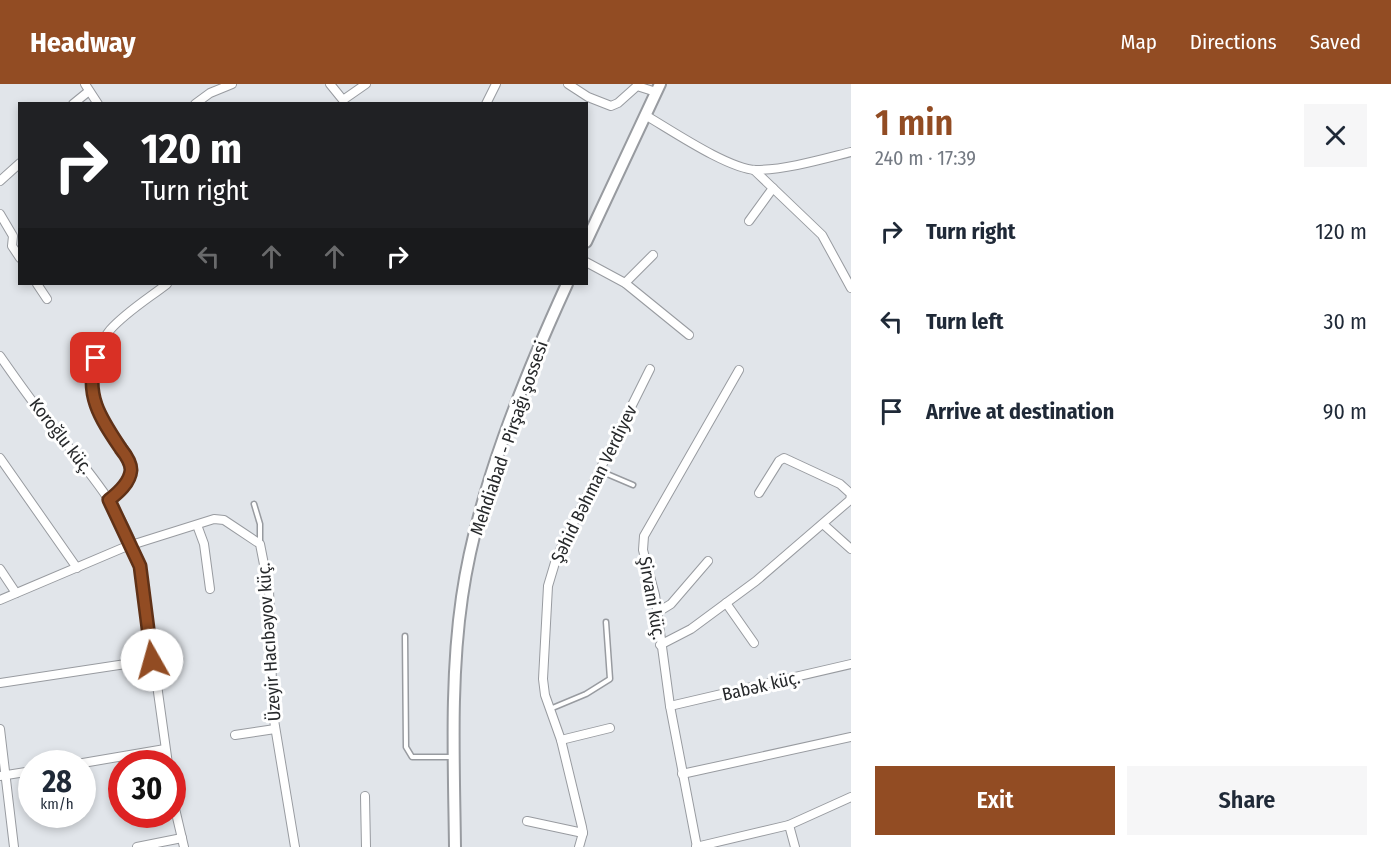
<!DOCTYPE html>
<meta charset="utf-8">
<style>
body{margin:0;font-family:"Fira Sans Condensed",sans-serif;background:#f6f6f7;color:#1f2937;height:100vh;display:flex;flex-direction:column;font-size:22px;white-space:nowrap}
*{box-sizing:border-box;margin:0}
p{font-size:20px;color:#747a83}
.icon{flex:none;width:33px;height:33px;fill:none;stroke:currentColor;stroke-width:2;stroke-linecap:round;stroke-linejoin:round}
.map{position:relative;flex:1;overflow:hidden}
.panel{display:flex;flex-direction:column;background:#fff;width:540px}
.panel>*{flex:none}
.banner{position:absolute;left:18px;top:18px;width:570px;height:183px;border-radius:0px;box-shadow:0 3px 9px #0003;background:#202124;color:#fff;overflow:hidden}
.speed{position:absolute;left:18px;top:666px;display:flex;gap:12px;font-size:30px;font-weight:700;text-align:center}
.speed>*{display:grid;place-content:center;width:78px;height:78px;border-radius:50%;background:#fff;box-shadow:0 3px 9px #0003;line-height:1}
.speed small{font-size:15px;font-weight:400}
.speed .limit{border:9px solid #d22;background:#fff;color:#111}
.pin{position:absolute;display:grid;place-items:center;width:51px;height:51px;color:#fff;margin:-26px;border-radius:12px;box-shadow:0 3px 9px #0006}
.me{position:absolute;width:66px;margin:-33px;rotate:353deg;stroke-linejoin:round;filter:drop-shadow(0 0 4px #0008)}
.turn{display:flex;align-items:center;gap:21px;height:126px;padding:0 24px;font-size:27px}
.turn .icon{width:78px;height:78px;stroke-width:2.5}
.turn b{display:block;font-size:42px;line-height:51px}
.lanes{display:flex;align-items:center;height:57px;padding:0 24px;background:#0003;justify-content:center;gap:30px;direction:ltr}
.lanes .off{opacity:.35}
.round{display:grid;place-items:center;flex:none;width:63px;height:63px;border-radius:0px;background:#f6f6f7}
.head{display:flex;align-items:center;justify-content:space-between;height:102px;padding:0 24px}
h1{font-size:36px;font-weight:600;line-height:45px;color:#924c23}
.action{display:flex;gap:12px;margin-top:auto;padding:12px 24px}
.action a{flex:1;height:69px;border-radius:0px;background:#924c23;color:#fff;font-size:24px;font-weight:600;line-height:69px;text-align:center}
.action a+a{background:#f6f6f7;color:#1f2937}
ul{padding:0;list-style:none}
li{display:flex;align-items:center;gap:18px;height:90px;padding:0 24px}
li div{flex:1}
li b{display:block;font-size:22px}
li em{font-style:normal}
header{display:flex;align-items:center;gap:36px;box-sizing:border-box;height:84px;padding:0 30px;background:#924c23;color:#fff}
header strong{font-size:28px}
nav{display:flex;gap:33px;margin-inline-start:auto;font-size:21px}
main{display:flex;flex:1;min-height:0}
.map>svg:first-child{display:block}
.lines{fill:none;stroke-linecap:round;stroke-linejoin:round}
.service-casing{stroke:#989ba0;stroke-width:7}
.minor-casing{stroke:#989ba0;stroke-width:10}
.secondary-casing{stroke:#989ba0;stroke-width:14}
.service{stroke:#fff;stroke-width:4}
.minor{stroke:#fff;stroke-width:8}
.secondary{stroke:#fff;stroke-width:10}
.route-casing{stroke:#5f3117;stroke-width:15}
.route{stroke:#924c23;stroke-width:10}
.labels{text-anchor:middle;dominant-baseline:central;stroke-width:6;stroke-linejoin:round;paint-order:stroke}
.street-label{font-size:18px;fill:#27292b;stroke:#fff}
</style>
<header>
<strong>Headway</strong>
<nav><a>Map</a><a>Directions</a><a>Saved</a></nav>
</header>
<main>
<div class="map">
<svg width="851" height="763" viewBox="0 0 851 763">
<rect width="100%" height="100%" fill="#e1e5ea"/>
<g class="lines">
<defs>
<g id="service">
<path d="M600,387L633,401"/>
<path d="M254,420L260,440V459"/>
<path d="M405,552L406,663L412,673H451"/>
<path d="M550,625L586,610L610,595L606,538"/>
</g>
<g id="minor">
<path d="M85,0L98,20"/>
<path d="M330,0L343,16L366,0"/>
<path d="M568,0L588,13L611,22L618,19L637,2L656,8"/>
<path d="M73,20L89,7"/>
<path d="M195,20L210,9L232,0"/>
<path d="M486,20L496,0"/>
<path d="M645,31C671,46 728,85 756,86C785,86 823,75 851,68"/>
<path d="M754,86L822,151L851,204"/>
<path d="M0,97L20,79"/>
<path d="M0,130L13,152L12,162L20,174"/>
<path d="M749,137L773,104"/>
<path d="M586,178L625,199L689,251"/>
<path d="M625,199L653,171"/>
<path d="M37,200L47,215"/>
<path d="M0,272C16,295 32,318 50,340C87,386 131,433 142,493L168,680"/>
<path d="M0,374L77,484"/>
<path d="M759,409L779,377L784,374L840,400L851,410"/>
<path d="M109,416C119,408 129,400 131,387C135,357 75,336 96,274C99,265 103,254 110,246C126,228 149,214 167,200"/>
<path d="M823,440L851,465"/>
<path d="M197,441L204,460L210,505"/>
<path d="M0,485L16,509"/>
<path d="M0,516L125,463L214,435L224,436L260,460L269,506L273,630L295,763"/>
<path d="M726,519L754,559"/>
<path d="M658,528L671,520L708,477"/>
<path d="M660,561L691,545L756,497L850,416L851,411"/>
<path d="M0,599L152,576"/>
<path d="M670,622L851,580"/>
<path d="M0,645L14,763"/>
<path d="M235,651L275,645"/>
<path d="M561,656L610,644"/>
<path d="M77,680L165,665"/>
<path d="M682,690L851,653"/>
<path d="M0,692L32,687"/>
<path d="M172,712L184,763"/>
<path d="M365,712L366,763"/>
<path d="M527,737L583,749"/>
<path d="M789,741L795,763"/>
<path d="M137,763L182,754"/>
<path d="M579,763L583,749L582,743L561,656L545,611L543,595L548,502L557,472L650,285"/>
<path d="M696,763L789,741L851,713"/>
<path d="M697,763L670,622L655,511L643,466L644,452L739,286"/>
</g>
<g id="secondary">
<path d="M586,158L660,0"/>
<path d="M455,763C454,680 450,595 462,513C477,409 523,296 567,200"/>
</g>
</defs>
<use href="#service" class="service-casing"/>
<use href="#minor" class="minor-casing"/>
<use href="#secondary" class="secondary-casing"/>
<use href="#service" class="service"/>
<use href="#minor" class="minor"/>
<use href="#secondary" class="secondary"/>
</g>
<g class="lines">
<defs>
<path id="route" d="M96,274C84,311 101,335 121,365C125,370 131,379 131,386C130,399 118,409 109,416L140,482L152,576"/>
</defs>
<use href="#route" class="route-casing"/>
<use href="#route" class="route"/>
</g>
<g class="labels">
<g class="street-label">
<text transform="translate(61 352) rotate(52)">Koroğlu küç.</text>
<text transform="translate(509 354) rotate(-71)">Mehdiabad - Pirşağı şossesi</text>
<text transform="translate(594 400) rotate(-64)">Şəhid Bəhman Verdiyev</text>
<text transform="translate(652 514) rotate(80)">Şirvani küç.</text>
<text transform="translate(269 558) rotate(-94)">Üzeyir Hacıbəyov küç.</text>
<text transform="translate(761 602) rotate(-13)">Babək küç.</text>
</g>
</g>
</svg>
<div class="speed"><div>28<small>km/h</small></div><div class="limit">30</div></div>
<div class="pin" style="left:96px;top:274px;background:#d93025"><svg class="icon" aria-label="arrive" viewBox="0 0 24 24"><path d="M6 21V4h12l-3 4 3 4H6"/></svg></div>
<svg class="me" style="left:152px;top:576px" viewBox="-20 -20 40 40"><circle r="19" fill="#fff"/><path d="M0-13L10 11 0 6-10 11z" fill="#924c23"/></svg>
<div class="banner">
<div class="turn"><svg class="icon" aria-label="right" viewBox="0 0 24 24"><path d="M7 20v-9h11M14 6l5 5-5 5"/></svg><div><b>120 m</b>Turn right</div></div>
<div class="lanes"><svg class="icon off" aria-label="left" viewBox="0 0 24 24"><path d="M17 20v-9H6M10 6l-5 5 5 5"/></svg><svg class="icon off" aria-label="ahead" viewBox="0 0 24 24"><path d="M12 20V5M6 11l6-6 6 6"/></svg><svg class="icon off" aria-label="ahead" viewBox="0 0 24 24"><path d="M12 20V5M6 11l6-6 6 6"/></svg><svg class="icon" aria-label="right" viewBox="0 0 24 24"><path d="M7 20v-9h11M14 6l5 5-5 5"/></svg></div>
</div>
</div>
<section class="panel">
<div class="head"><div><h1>1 min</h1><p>240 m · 17:39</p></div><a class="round"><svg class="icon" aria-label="close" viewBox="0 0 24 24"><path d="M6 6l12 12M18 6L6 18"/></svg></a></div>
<ul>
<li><svg class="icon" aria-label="right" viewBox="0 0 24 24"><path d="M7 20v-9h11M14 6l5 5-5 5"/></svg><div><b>Turn right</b></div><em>120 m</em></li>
<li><svg class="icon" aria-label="left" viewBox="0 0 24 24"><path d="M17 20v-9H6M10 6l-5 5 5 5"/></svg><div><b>Turn left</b></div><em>30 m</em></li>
<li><svg class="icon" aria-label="arrive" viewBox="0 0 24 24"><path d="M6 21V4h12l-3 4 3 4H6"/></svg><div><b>Arrive at destination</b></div><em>90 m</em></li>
</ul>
<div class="action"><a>Exit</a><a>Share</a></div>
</section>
</main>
